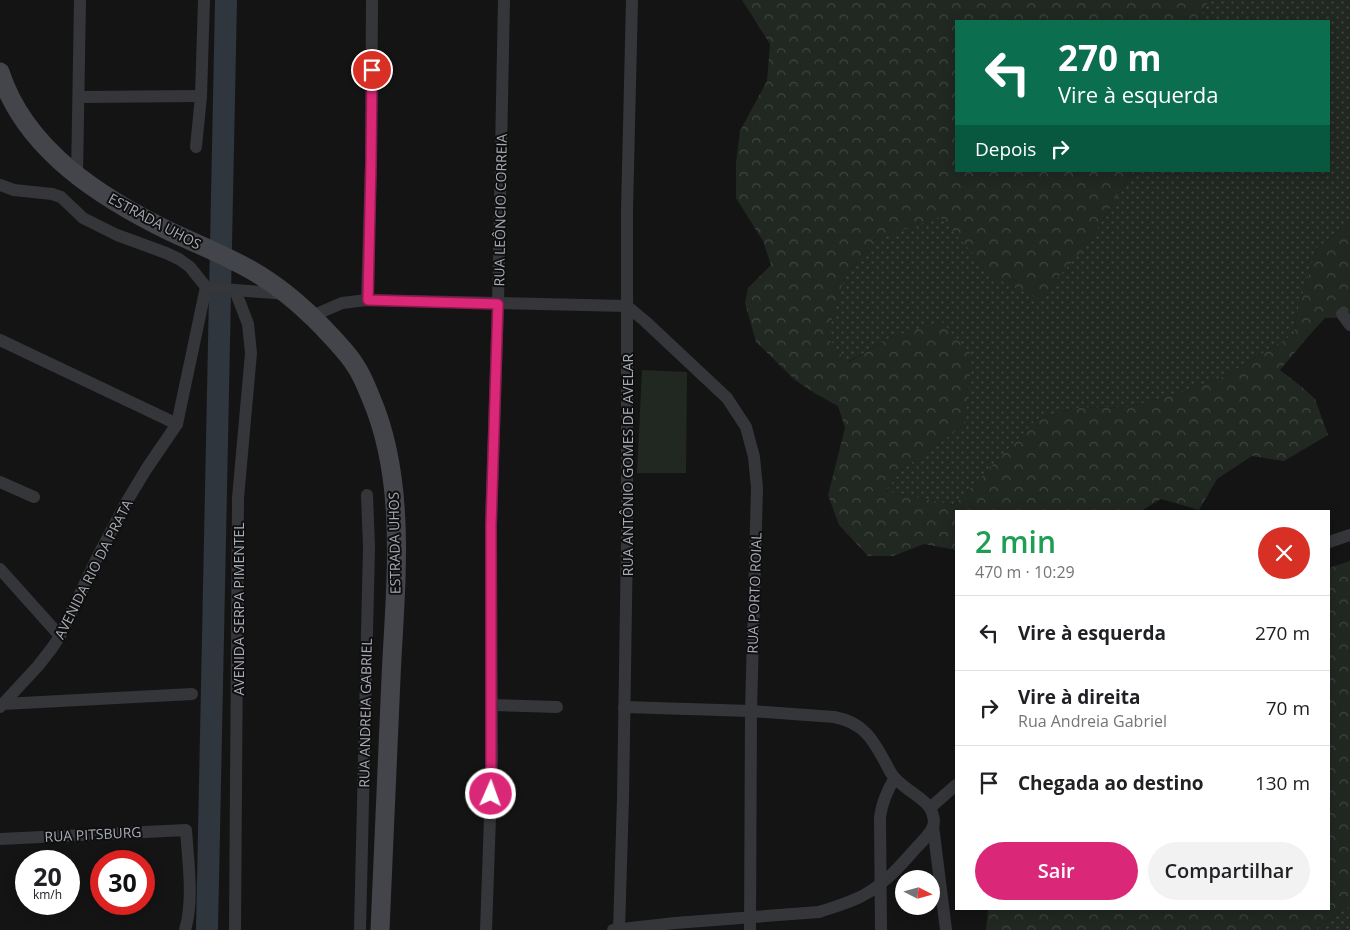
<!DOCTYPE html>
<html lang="pt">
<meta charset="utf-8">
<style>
body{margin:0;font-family:"Open Sans",sans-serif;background:#f2f2f2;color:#202124;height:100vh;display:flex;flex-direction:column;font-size:19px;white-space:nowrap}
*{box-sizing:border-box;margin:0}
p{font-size:16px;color:#757577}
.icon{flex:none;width:28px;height:28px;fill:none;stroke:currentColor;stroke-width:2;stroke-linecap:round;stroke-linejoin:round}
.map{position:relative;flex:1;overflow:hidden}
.side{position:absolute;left:955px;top:510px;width:375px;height:400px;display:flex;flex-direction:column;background:#fff;border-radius:0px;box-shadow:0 2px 12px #0003}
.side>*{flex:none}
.hud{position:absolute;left:955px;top:20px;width:375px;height:152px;border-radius:0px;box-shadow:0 2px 12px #0003;background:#0b6e4f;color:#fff;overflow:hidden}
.needle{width:32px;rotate:96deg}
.fabs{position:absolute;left:895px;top:870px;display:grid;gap:10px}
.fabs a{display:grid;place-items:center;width:45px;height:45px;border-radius:50%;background:#fff;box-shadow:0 2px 12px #0003;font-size:25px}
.speed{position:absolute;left:15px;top:850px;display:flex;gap:10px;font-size:25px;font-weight:700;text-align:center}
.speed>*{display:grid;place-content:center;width:65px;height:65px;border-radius:50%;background:#fff;box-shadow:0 2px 12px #0003;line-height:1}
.speed small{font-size:12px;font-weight:400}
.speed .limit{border:8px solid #d22;background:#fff;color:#111}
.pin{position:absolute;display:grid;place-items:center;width:42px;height:42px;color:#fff;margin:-21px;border:2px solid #fff;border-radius:50%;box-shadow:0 1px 5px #0007}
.me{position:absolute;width:55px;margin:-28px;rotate:2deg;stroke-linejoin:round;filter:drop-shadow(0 0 4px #0008)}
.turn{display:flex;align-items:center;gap:18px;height:105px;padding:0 20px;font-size:22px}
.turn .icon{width:65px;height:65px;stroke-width:2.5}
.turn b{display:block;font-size:35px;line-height:42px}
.then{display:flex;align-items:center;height:48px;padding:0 20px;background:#0003;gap:10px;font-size:19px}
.round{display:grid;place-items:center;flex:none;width:52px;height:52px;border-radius:26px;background:#f2f2f2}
.overview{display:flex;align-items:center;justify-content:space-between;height:85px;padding:0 20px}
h1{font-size:30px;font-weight:600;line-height:38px;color:#1e9e55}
.action{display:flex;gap:10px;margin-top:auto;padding:10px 20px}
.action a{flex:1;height:58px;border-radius:30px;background:#db2777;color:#fff;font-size:20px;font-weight:600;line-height:58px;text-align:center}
.action a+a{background:#f2f2f2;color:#202124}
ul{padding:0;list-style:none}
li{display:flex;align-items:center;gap:15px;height:75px;padding:0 20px;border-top:1px solid #e0e0e0}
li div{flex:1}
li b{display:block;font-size:19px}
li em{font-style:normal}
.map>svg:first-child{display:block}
.grass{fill:url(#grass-dots)}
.forest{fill:url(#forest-crowns)}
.pitch{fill:#212822}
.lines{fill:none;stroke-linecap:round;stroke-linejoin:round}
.river{stroke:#2f363d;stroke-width:22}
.street{stroke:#35363a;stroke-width:12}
.secondary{stroke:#44454a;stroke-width:19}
.route-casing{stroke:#8e194d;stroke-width:12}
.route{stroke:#db2777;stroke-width:9}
.labels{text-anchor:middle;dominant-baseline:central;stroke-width:4;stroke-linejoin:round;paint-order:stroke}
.street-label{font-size:14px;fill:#a7abb4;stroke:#0f0f10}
</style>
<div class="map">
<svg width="1350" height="930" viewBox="0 0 1350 930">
<defs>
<pattern id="grass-dots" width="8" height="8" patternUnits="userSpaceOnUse" patternTransform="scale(1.25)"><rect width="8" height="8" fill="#212822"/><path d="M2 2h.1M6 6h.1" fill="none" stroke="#3e4440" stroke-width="1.8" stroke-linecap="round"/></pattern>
<pattern id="forest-crowns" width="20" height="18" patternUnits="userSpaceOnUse" patternTransform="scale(1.25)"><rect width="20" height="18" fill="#212822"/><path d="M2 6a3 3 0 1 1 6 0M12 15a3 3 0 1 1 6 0" fill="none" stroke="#3e4440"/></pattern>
</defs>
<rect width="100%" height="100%" fill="#141415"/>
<g class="grass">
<path d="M1209,0H1350V223L1317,248L1297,312L1294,334L1227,375L1187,391L1128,407L1072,408L1035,421L954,505L885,491L903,469L965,424L894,336L846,363L827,335L844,279L874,240L941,216L956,235L1087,245L1133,171H1329V21H1198Z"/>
<path d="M1350,906V930H1315L1320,925Z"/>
</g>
<g class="forest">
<path d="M742,0H1209L1198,21H956V171H1133L1087,245L1039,299L995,278L956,235L940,217L874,240L844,279L827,336L847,363L894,336L942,322L972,355L965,424L903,469L885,491L954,505L1035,421L1072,408L1128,407L1187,391L1227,375L1294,334L1297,312L1317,248L1350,223V317L1325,318L1306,339L1280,370L1302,387L1315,399L1328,435L1284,461L1252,456L1217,479L1199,510L1161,499L1141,511H956V550L924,544L893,556H868L839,525L828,495L845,428L838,406L816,394L795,380L756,342L745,303L748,288L771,265L763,241L736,198V162L740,131L767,81L770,44Z"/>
<path d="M1350,561V906L1320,925L1315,930H986L988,909H1329V568Z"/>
</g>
<path class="pitch" d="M642,370L687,372L686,473H637Z"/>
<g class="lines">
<path class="river" d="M207,930L226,0"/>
<g class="street">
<path d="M79,97L201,96"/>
<path d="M196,147L201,96L204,0"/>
<path d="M77,176L80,0"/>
<path d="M0,185L14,190L52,194L61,197L83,218L117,235L166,253L179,259L190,267L206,287L235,290L287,294"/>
<path d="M235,290L248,324L251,353L238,498L235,930"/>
<path d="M367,300L371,163L372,0"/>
<path d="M1342,314L1350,325"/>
<path d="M312,316L342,303L367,300L627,306L646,322L727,398L746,427L754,457L757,488L751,711L750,930"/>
<path d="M0,340L177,424"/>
<path d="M0,482L34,497"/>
<path d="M1329,542L1350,535"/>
<path d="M0,569L60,636"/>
<path d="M3,704L192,694"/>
<path d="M491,705L557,707"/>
<path d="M0,707L38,666L52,648L60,636L97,558L127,501L147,468L177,424L206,287"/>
<path d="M930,808L956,785"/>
<path d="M933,826L946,930"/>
<path d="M0,839L186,830C188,861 194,900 185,930"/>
<path d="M360,930L369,547L367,495"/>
<path d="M486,930L492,760L491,525L498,304L504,0"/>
<path d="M613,930L675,923L819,912C834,907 849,903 862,896C884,885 900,866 916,848C922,842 929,835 933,827C934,824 934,819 933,816C930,798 901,790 891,773C876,746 868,723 834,717L751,711L624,707"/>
<path d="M619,930L623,798L627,541V210L632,0"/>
<path d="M881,930L880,817C882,802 887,791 894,779"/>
</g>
<path class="secondary" d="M0,72C25,150 101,198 171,232C201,246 233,258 261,276C288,293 310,313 332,337C340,346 349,355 355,365C362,375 367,388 371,398C408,484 395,588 391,678C387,762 383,846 380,930"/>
</g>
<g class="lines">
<defs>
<path id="route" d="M372,70L371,163L368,300L498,304L491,525V794"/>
</defs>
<use href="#route" class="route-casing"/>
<use href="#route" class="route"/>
</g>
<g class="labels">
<g class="street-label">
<text transform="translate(500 210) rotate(-89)">RUA LEÔNCIO CORREIA</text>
<text transform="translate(155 221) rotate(28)">ESTRADA UHOS</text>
<text transform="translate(627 465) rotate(-90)">RUA ANTÔNIO GOMES DE AVELAR</text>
<text transform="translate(394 543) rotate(-91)">ESTRADA UHOS</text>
<text transform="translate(93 569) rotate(-63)">AVENIDA RIO DA PRATA</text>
<text transform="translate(754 593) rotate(-88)">RUA PORTO ROIAL</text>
<text transform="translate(238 609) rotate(-90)">AVENIDA SERPA PIMENTEL</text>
<text transform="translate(365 713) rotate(-89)">RUA ANDREIA GABRIEL</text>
<text transform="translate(93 834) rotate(-3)">RUA PITSBURG</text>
</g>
</g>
</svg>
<div class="fabs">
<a><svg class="needle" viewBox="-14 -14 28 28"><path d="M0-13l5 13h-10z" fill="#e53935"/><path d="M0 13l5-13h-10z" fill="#757577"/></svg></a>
</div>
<div class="speed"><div>20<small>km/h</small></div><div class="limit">30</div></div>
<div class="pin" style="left:372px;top:70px;background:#d93025"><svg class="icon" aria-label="arrive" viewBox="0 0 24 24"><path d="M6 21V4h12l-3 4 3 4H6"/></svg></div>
<svg class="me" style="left:491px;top:794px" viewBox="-20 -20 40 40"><circle r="17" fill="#db2777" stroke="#fff" stroke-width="3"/><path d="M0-11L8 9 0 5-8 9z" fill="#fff"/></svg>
<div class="hud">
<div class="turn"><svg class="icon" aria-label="left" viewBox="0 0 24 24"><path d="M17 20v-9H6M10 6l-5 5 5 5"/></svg><div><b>270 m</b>Vire à esquerda</div></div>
<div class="then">Depois<svg class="icon" aria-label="right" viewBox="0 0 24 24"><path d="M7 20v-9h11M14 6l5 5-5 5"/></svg></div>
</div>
<section class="side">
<div class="overview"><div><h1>2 min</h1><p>470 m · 10:29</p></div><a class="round" style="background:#d93025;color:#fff"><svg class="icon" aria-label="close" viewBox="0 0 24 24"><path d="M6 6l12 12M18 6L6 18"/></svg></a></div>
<ul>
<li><svg class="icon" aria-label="left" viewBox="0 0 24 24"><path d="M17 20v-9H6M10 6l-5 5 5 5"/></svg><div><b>Vire à esquerda</b></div><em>270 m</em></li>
<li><svg class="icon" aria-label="right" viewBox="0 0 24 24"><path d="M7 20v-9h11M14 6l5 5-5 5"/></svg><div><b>Vire à direita</b><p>Rua Andreia Gabriel</p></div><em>70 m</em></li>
<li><svg class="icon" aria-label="arrive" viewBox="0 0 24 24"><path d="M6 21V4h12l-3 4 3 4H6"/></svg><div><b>Chegada ao destino</b></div><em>130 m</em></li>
</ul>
<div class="action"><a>Sair</a><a>Compartilhar</a></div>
</section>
</div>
